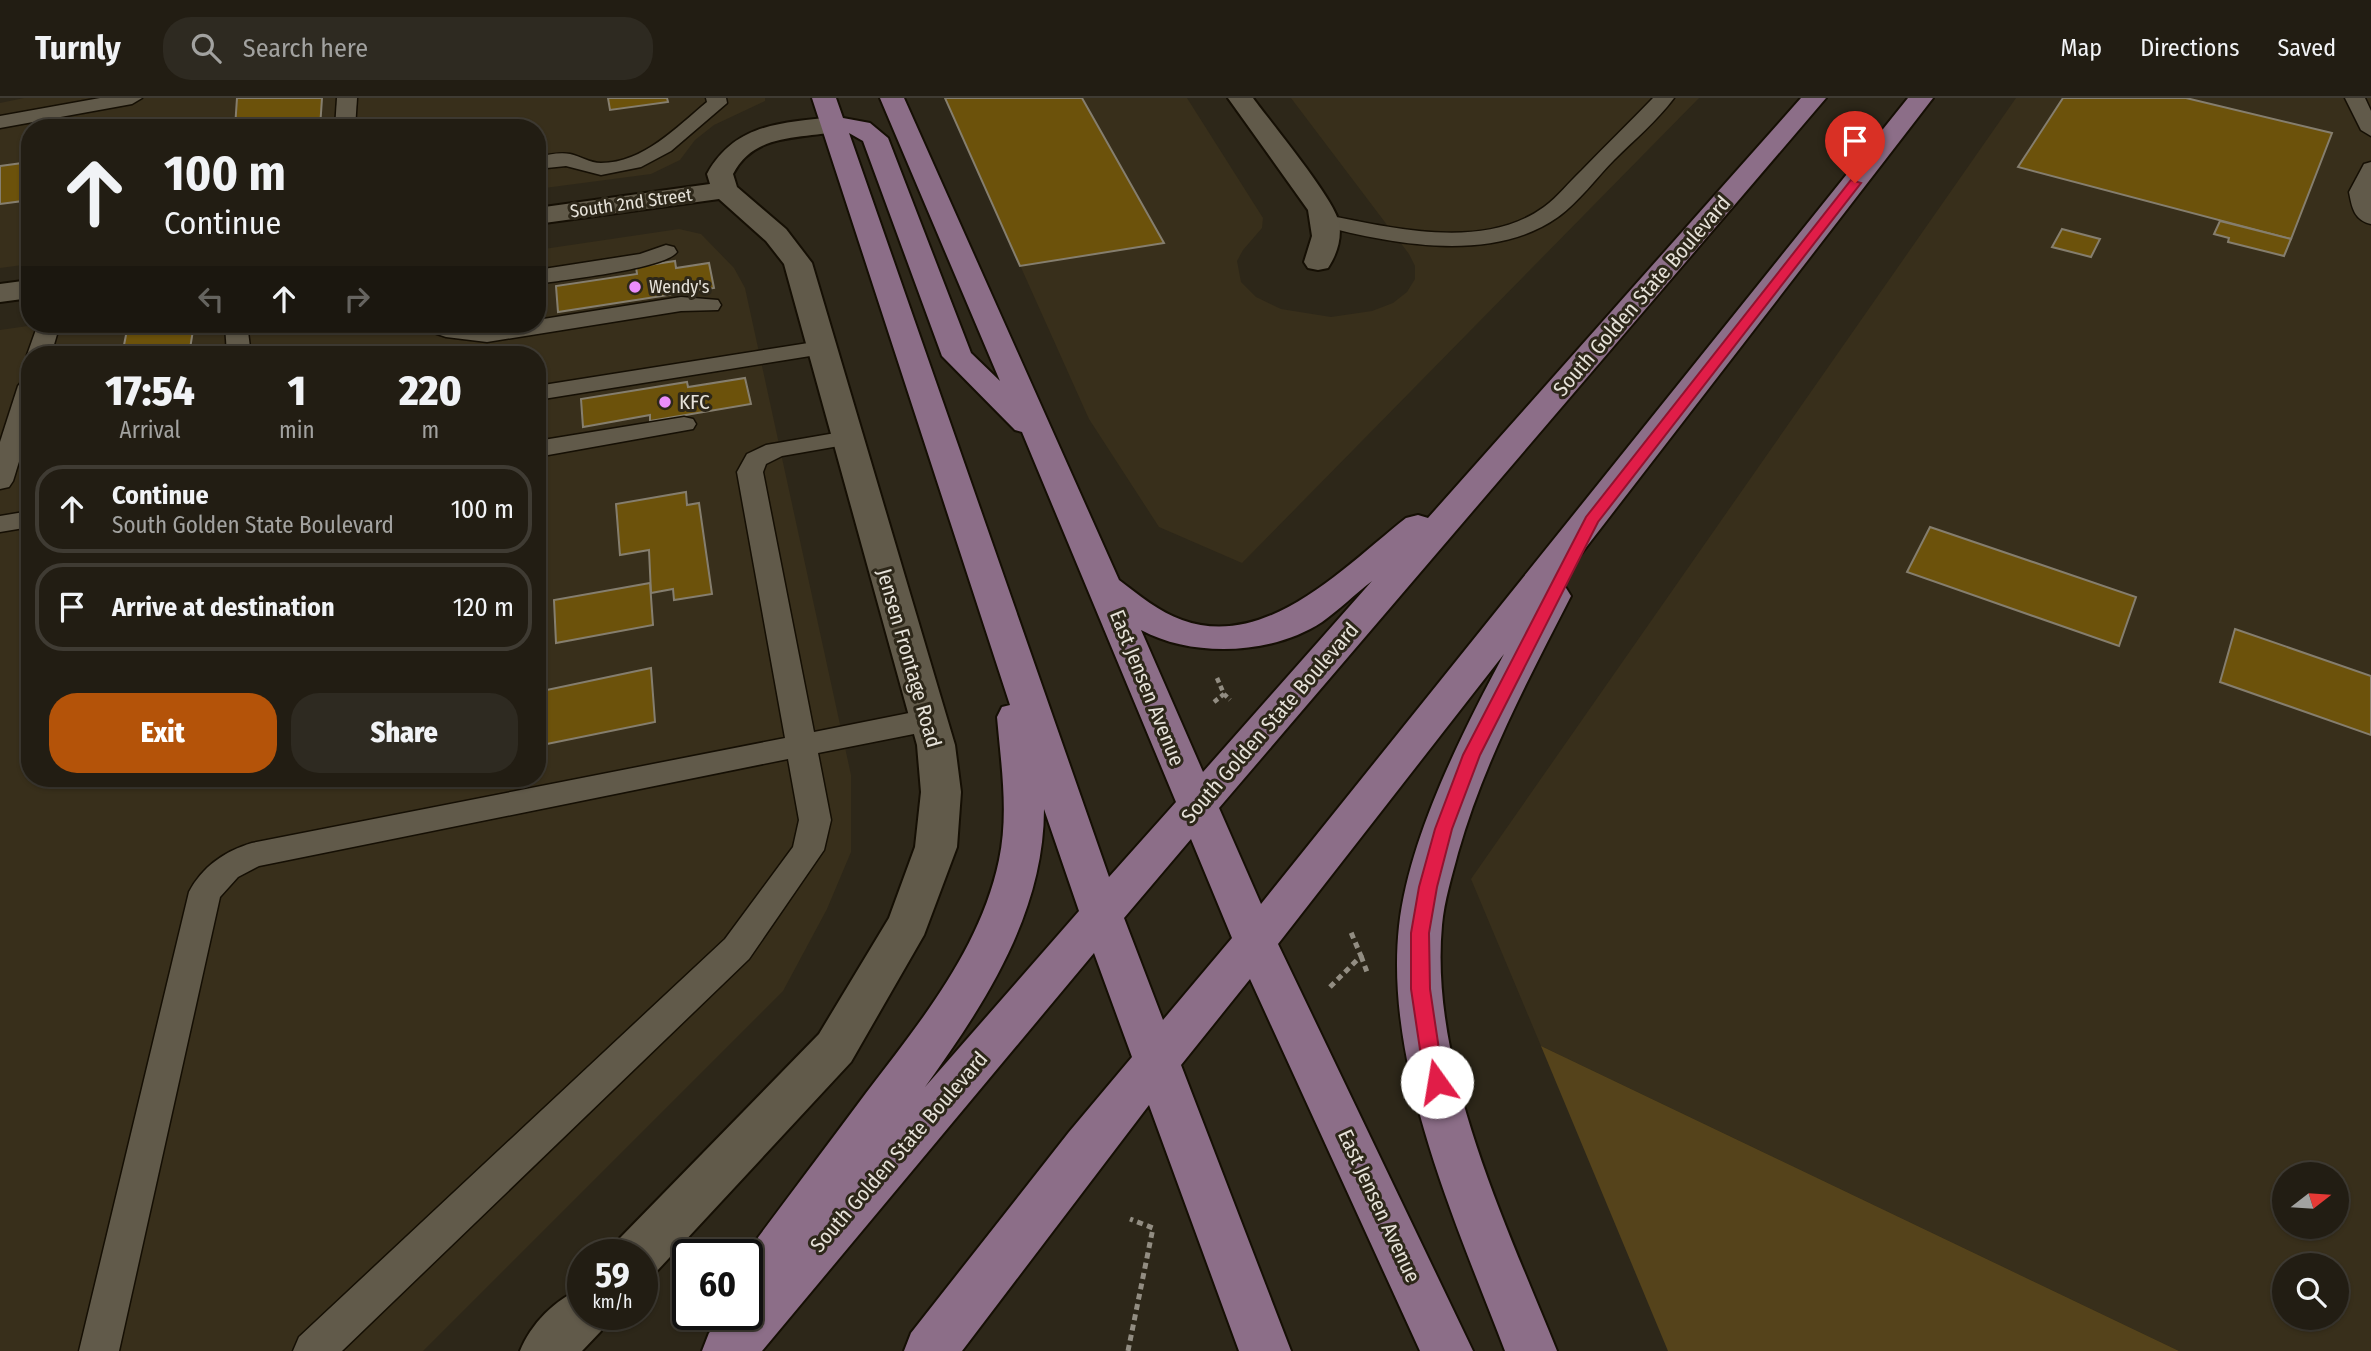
<!DOCTYPE html>
<style>
body{margin:0;font-family:"Fira Sans Condensed",sans-serif;background:#2e2a21;color:#f1f3f6;height:100vh;display:flex;flex-direction:column;font-size:26px;white-space:nowrap}
*{box-sizing:border-box;margin:0}
p{font-size:23px;color:#a2a2a0}
.icon{flex:none;width:38px;height:38px;fill:none;stroke:currentColor;stroke-width:2;stroke-linecap:round;stroke-linejoin:round}
.map{position:relative;flex:1;overflow:hidden}
.drawer{position:absolute;left:21px;top:248px;width:525px;height:441px;display:flex;flex-direction:column;background:#221d13;border-radius:28px;box-shadow:0 2px 5px #0004,0 0 0 2px #3f3b33}
.drawer>*{flex:none}
.banner{position:absolute;left:21px;top:21px;width:525px;height:214px;border-radius:28px;box-shadow:0 2px 5px #0004,0 0 0 2px #3f3b33;background:#221d13;color:#f1f3f6;overflow:hidden}
.needle{width:46px;rotate:73deg}
.controls{position:absolute;left:2272px;top:1064px;display:grid;gap:14px}
.controls a{display:grid;place-items:center;width:77px;height:77px;border-radius:50%;background:#221d13;box-shadow:0 2px 5px #0004,0 0 0 2px #3f3b33;font-size:35px}
.speed{position:absolute;left:567px;top:1141px;display:flex;gap:14px;font-size:35px;font-weight:700;text-align:center}
.speed>*{display:grid;place-content:center;width:91px;height:91px;border-radius:50%;background:#221d13;box-shadow:0 2px 5px #0004,0 0 0 2px #3f3b33;line-height:1}
.speed small{font-size:18px;font-weight:400}
.speed .limit{border:4px solid #111;border-radius:10px;background:#fff;color:#111}
.pin{position:absolute;display:grid;place-items:center;width:60px;height:60px;color:#fff;margin:-72px -30px;border-radius:50% 50% 50% 0;rotate:-45deg;box-shadow:0 0 7px #0007}
.pin .icon{rotate:45deg}
.me{position:absolute;width:77px;margin:-38px;rotate:347deg;stroke-linejoin:round;filter:drop-shadow(0 0 5px #0008)}
.turn{display:flex;align-items:center;gap:24px;height:147px;padding:0 28px;font-size:32px}
.turn .icon{width:91px;height:91px;stroke-width:2.5}
.turn b{display:block;font-size:49px;line-height:60px}
.lanes{display:flex;align-items:center;height:66px;padding:0 28px;background:#0003;justify-content:center;gap:35px;direction:ltr}
.lanes .off{opacity:.35}
.eta{display:flex;justify-content:space-evenly;align-items:center;height:119px;text-align:center}
.eta b{font-size:42px;font-weight:800;line-height:49px}
.action{display:flex;gap:14px;margin-top:auto;padding:14px 28px}
.action a{flex:1;height:80px;border-radius:28px;background:#b45309;color:#fff;font-size:28px;font-weight:800;line-height:80px;text-align:center}
.action a+a{background:#2e2a21;color:#f1f3f6}
ul{padding:0;list-style:none}
li{display:flex;align-items:center;gap:21px;height:88px;margin:0 14px 10px;padding:0 14px;border:4px solid #3f3b33;border-radius:28px}
li div{flex:1}
li b{display:block;font-size:26px}
li em{font-style:normal}
header{display:flex;align-items:center;gap:42px;box-sizing:border-box;height:98px;padding:0 35px;background:#221d13;border-bottom:2px solid #3f3b33}
header strong{font-size:33px}
nav{display:flex;gap:38px;margin-inline-start:auto;font-size:24px}
.search{width:490px;height:63px;background:#2e2a21;display:flex;align-items:center;gap:18px;box-sizing:border-box;padding:0 24px;border-radius:28px;color:#a2a2a0;font-size:26px}
.map>svg:first-child{display:block}
.built{fill:#382f1b;fill-rule:evenodd}
.green{fill:#55431b}
.building{fill:#6c520b;stroke:#857e6e;stroke-width:2}
.lines{fill:none;stroke-linecap:round;stroke-linejoin:round}
.lane-casing{stroke:#150f04;stroke-width:3}
.street-casing{stroke:#150f04;stroke-width:4}
.primary-casing{stroke:#150f04;stroke-width:4}
.path-far1{stroke:#928d82;stroke-width:4.5;stroke-dasharray:5 3.5;stroke-linecap:butt}
.path{stroke:#928d82;stroke-width:5;stroke-dasharray:6 4.5;stroke-linecap:butt}
.lane{fill:#615a4a;fill-rule:evenodd}
.street{fill:#615a4a;fill-rule:evenodd}
.primary{fill:#8c6e88;fill-rule:evenodd}
.route{fill:#e11d48;stroke:#92132f;stroke-width:2}
.poi-dot{fill:#eb8dfc;stroke:#2d2719;stroke-width:2.5}
.labels{text-anchor:middle;dominant-baseline:central;stroke-width:6;stroke-linejoin:round;paint-order:stroke}
.far-street-label{font-size:18px;fill:#e6e2d9;stroke:#2d2719}
.far-poi-label{font-size:18px;fill:#e6e2d9;stroke:#2d2719;text-anchor:start}
.street-label{font-size:21px;fill:#e6e2d9;stroke:#2d2719}
.poi-label{font-size:21px;fill:#e6e2d9;stroke:#2d2719;text-anchor:start}
</style>
<header>
<strong>Turnly</strong>
<div class="search"><svg class="icon" aria-label="search" viewBox="0 0 24 24"><circle cx="10" cy="10" r="6"/><path d="M15 15l6 6"/></svg>Search here</div>
<nav><a>Map</a><a>Directions</a><a>Saved</a></nav>
</header>
<div class="map">
<svg width="2371" height="1253" viewBox="0 0 2371 1253">
<rect width="100%" height="100%" fill="#2d2719"/>
<g class="built">
<path d="M24,0H765V3L714,27L695,42L680,62L651,76L537,91V30H30V166L0,170V5Z"/>
<path d="M945,0H1187L1263,120L1262,130L1243,152L1237,163L1241,184L1256,199L1281,211L1331,219L1372,213L1393,205L1407,194L1415,181V168L1409,156L1291,0H1699L1242,465L1159,429L1089,321Z"/>
<path d="M2016,0H2371V1253H2179L1541,948L1471,781ZM2284,1076H2336V1129H2284ZM2284,1167H2336V1220H2284Z"/>
<path d="M679,131L701,136L734,170L745,190L851,677V754L827,811L783,893L423,1253H0V232L42,226H537V152ZM30,257H537V681H30Z"/>
</g>
<path class="green" d="M1541,948L2179,1253H1668Z"/>
<g class="building">
<path d="M237,0H322L320,30H235Z"/>
<path d="M608,0H667L668,4L610,12Z"/>
<path d="M945,0H1082L1164,145L1020,168Z"/>
<path d="M2063,0H2186L2332,35L2291,141L2018,69Z"/>
<path d="M30,64V102L0,106V68Z"/>
<path d="M2220,123L2291,141L2284,158L2228,144L2229,140L2214,136Z"/>
<path d="M2062,131L2100,141L2091,159L2052,149Z"/>
<path d="M675,163L676,170L709,165L714,190L558,214L556,188L637,176L636,169Z"/>
<path d="M194,226L189,257H122L128,227Z"/>
<path d="M745,280L751,306L650,323V317L583,329L581,301L687,284L688,289Z"/>
<path d="M686,394L687,407L699,405L712,496L674,502L673,491L651,495L649,452L620,457L616,406Z"/>
<path d="M1930,429L2136,499L2119,548L1907,474Z"/>
<path d="M650,485L653,527L556,545L554,502Z"/>
<path d="M2235,531L2371,578V637L2220,584Z"/>
<path d="M651,570L655,624L537,648V594Z"/>
</g>
<g class="lines">
<defs>
<g id="lane">
<path d="M100,0H142L132,6L0,30V18Z"/>
<path d="M337,0H357L355,30H335Z"/>
<path d="M706,0H726L727,5L671,53L641,69L601,77L566,68L537,71V59C548,57 559,54 570,56C580,58 590,65 601,65C643,65 677,29 707,4Z"/>
<path d="M1653,0H1674C1657,23 1634,42 1614,62C1596,80 1579,104 1558,119C1492,166 1391,146 1319,127L1315,123L1319,119L1326,117C1393,130 1484,153 1544,109C1558,99 1569,84 1582,72C1605,48 1630,24 1653,0Z"/>
<path d="M2345,0H2365L2371,13V38L2361,32Z"/>
<path d="M2371,64V126C2354,122 2352,110 2349,94L2364,66Z"/>
<path d="M666,147L674,149L677,154C665,171 562,182 537,186V172L640,156Z"/>
<path d="M681,199L718,202L721,207L718,212L681,213L487,244L446,239L434,235L426,226L487,230L537,226V222Z"/>
<path d="M38,226H60L51,257H30V261L27,257Z"/>
<path d="M225,226H247L251,257H227Z"/>
<path d="M821,243L829,245L833,250L829,255L537,302V288Z"/>
<path d="M30,281V328L13,383L9,389L0,391V344L18,288L22,283Z"/>
<path d="M684,319L693,321L696,326L693,331L537,359V343Z"/>
<path d="M847,333L856,335L859,340L856,345L782,358L766,366L763,374L814,634L929,611L939,614L944,622L939,630L929,633L818,655L831,722L824,752L749,861L342,1253H293L299,1239L725,841L793,749L799,722L788,661L259,768L238,779L220,799L119,1253H79L189,794C202,769 225,753 252,745L785,640L737,374L747,356L766,347Z"/>
<path d="M30,413V429L0,434V418Z"/>
</g>
<g id="street">
<path d="M1228,0H1253C1272,26 1332,98 1339,124C1342,141 1337,156 1328,170L1318,172L1308,170L1304,164L1312,138L1308,112Z"/>
<path d="M834,19L843,22L847,27L843,32C803,42 755,33 733,76L737,89L786,131L812,165L955,647L961,694L957,749L924,837L851,964L656,1174L642,1179V1157H613L620,1140L819,936L889,820L915,749L921,694L917,647L784,166L766,143L719,101L537,126V110L710,86L707,76C735,25 782,25 834,19Z"/>
<path d="M30,182V200L0,204V186Z"/>
<path d="M583,1190V1216H608L601,1233L582,1253H520C531,1226 555,1201 583,1190Z"/>
</g>
<path id="primary" d="M812,0H836L843,20L870,25L888,40L971,255L1000,283L880,0H904L1119,482C1139,497 1159,514 1182,522C1267,553 1346,467 1406,420L1418,417L1428,420L1801,0H1826L1219,710L1261,806L1908,0H1933L1557,487L1566,490L1571,498C1528,582 1484,664 1458,755C1452,778 1444,803 1442,827C1429,967 1506,1126 1557,1253H1505C1456,1125 1384,967 1399,828C1409,739 1462,635 1504,556L1278,846L1473,1253H1420L1250,881L1181,967L1291,1253H1239L1149,1007L962,1253H904L911,1235L1069,1034L1132,959L1094,855L762,1253H702L709,1235L726,1216H747V1157H745C785,1103 826,1049 866,995C920,924 980,852 999,762C1009,715 1001,666 997,619L1002,609L1010,607ZM849,35L863,43L942,258L1015,332L1022,334L1176,704L1109,779ZM1372,483L1203,674L1141,532C1193,560 1272,557 1322,524C1339,512 1355,496 1372,483ZM1044,711L1079,813L925,989C984,907 1044,816 1044,711ZM1191,741L1232,840L1163,922L1124,820Z"/>
</defs>
<use href="#lane" class="lane-casing"/>
<use href="#street" class="street-casing"/>
<use href="#primary" class="primary-casing"/>
<g class="path-far1">
<path d="M1217,580L1224,596L1230,602"/>
<path d="M1214,604L1224,596"/>
</g>
<g class="path">
<path d="M1361,858L1367,874"/>
<path d="M1330,889L1361,858L1350,832"/>
<path d="M1128,1253L1153,1130L1130,1121"/>
</g>
<use href="#lane" class="lane"/>
<use href="#street" class="street"/>
<use href="#primary" class="primary"/>
</g>
<path class="route" d="M1851,82L1861,85L1598,424L1480,657L1452,731L1437,789L1429,835L1430,891L1440,958L1447,984L1444,990L1437,993L1430,990L1421,958L1411,891V835L1419,789L1435,731L1463,657L1586,419Z"/>
<g class="poi-dot">
<circle cx="635" cy="189" r="7"/>
<circle cx="665" cy="304" r="7"/>
</g>
<g class="labels">
<g class="far-street-label">
<text transform="translate(631 105) rotate(-8)">South 2nd Street</text>
</g>
<g class="far-poi-label">
<text x="649" y="189">Wendy's</text>
</g>
<g class="street-label">
<text transform="translate(1642 198) rotate(-49)">South Golden State Boulevard</text>
<text transform="translate(909 560) rotate(74)">Jensen Frontage Road</text>
<text transform="translate(1147 590) rotate(68)">East Jensen Avenue</text>
<text transform="translate(1270 625) rotate(-49)">South Golden State Boulevard</text>
<text transform="translate(899 1054) rotate(-49)">South Golden State Boulevard</text>
<text transform="translate(1379 1108) rotate(65)">East Jensen Avenue</text>
</g>
<g class="poi-label">
<text x="679" y="304">KFC</text>
</g>
</g>
</svg>
<div class="controls">
<a><svg class="needle" viewBox="-14 -14 28 28"><path d="M0-13l5 13h-10z" fill="#e53935"/><path d="M0 13l5-13h-10z" fill="#a2a2a0"/></svg></a>
<a><svg class="icon" aria-label="search" viewBox="0 0 24 24"><circle cx="10" cy="10" r="6"/><path d="M15 15l6 6"/></svg></a>
</div>
<div class="speed"><div>59<small>km/h</small></div><div class="limit">60</div></div>
<div class="pin" style="left:1855px;top:85px;background:#d93025"><svg class="icon" aria-label="arrive" viewBox="0 0 24 24"><path d="M6 21V4h12l-3 4 3 4H6"/></svg></div>
<svg class="me" style="left:1437px;top:984px" viewBox="-20 -20 40 40"><circle r="19" fill="#fff"/><path d="M0-13L10 11 0 6-10 11z" fill="#e11d48"/></svg>
<div class="banner">
<div class="turn"><svg class="icon" aria-label="ahead" viewBox="0 0 24 24"><path d="M12 20V5M6 11l6-6 6 6"/></svg><div><b>100 m</b>Continue</div></div>
<div class="lanes"><svg class="icon off" aria-label="left" viewBox="0 0 24 24"><path d="M17 20v-9H6M10 6l-5 5 5 5"/></svg><svg class="icon" aria-label="ahead" viewBox="0 0 24 24"><path d="M12 20V5M6 11l6-6 6 6"/></svg><svg class="icon off" aria-label="right" viewBox="0 0 24 24"><path d="M7 20v-9h11M14 6l5 5-5 5"/></svg></div>
</div>
<section class="drawer">
<div class="eta">
<div><b>17:54</b><p>Arrival</p></div>
<div><b>1</b><p>min</p></div>
<div><b>220</b><p>m</p></div>
</div>
<ul>
<li><svg class="icon" aria-label="ahead" viewBox="0 0 24 24"><path d="M12 20V5M6 11l6-6 6 6"/></svg><div><b>Continue</b><p>South Golden State Boulevard</p></div><em>100 m</em></li>
<li><svg class="icon" aria-label="arrive" viewBox="0 0 24 24"><path d="M6 21V4h12l-3 4 3 4H6"/></svg><div><b>Arrive at destination</b></div><em>120 m</em></li>
</ul>
<div class="action"><a>Exit</a><a>Share</a></div>
</section>
</div>
